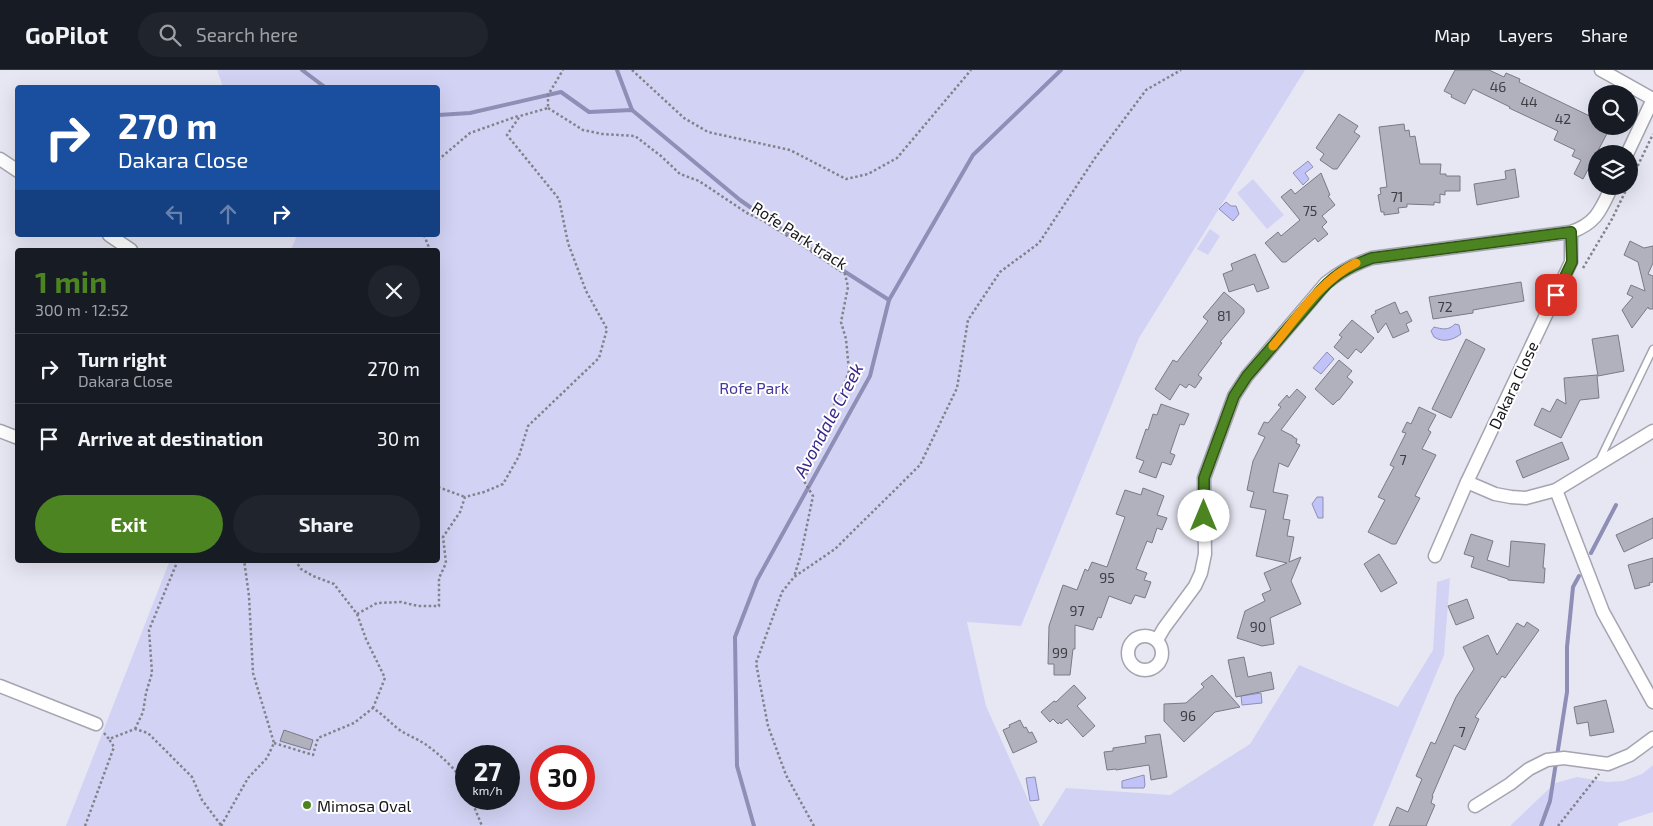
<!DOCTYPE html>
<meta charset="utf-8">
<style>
body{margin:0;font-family:"Exo 2",sans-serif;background:#20242c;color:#f1f3f6;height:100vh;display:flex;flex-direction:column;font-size:19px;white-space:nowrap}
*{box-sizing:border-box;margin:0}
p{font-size:16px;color:#9ea1a6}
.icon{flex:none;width:28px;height:28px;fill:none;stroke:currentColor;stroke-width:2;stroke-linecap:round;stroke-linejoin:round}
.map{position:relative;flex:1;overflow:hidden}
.drawer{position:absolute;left:15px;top:178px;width:425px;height:315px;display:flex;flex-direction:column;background:#171b24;border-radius:5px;box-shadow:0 5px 20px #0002}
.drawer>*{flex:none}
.banner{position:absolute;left:15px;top:15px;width:425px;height:152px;border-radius:5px;box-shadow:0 5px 20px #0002;background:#1a4fa0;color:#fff;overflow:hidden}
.tools{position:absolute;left:1588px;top:15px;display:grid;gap:10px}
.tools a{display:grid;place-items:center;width:50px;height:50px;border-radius:50%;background:#171b24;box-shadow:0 5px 20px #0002;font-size:25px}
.speed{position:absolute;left:455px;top:675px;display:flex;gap:10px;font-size:25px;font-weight:700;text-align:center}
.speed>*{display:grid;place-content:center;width:65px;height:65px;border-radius:50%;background:#171b24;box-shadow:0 5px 20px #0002;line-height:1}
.speed small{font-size:12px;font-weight:400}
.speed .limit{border:8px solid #d22;background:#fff;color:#111}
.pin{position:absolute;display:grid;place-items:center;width:42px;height:42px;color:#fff;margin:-21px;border-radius:10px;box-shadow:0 2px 8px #0006}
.me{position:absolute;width:55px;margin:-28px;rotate:0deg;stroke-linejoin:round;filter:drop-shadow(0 0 4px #0008)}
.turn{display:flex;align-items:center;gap:18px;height:105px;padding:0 20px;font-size:22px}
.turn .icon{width:65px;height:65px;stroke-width:2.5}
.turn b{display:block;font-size:35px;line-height:42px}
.lanes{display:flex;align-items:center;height:48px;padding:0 20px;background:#0003;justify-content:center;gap:25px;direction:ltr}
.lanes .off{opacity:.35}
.round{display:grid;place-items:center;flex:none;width:52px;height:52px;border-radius:26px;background:#20242c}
.head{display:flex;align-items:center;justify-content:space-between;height:85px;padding:0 20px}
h1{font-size:30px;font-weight:700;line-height:38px;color:#4b8420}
.button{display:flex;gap:10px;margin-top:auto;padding:10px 20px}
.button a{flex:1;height:58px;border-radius:30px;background:#4b8420;color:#fff;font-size:20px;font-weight:700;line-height:58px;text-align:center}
.button a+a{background:#20242c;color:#f1f3f6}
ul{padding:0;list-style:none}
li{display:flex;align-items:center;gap:15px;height:70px;padding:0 20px;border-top:1px solid #363941}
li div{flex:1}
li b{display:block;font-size:19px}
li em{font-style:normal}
header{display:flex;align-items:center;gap:30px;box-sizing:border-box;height:70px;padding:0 25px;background:#171b24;border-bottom:1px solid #363941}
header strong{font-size:24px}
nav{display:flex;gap:28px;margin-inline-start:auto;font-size:18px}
.search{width:350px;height:45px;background:#20242c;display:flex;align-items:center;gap:12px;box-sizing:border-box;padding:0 18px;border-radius:28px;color:#9ea1a6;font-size:19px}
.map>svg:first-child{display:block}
.green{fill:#d2d3f4;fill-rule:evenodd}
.water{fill:#c1c2f8;stroke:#8e8eb6}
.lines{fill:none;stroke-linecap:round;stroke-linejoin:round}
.stream{stroke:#8e8eb6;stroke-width:4}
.building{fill:#b1b1be;stroke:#797a85}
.lane-casing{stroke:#a4a5b1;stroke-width:9}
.street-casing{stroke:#a4a5b1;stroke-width:15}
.path{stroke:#82828b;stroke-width:2.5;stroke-dasharray:2.5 2.5;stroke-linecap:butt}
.lane{stroke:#fff;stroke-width:6}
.street{stroke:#fff;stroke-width:12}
.route-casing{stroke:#315615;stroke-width:12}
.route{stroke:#4b8420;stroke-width:9}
.slow{stroke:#f59e0b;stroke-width:9}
.poi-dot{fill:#4b8420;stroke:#fff;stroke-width:2}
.labels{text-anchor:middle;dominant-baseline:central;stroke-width:4;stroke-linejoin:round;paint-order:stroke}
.number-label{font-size:14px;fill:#3d3d44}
.street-label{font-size:16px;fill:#16161b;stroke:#fff}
.park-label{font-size:16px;fill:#45379b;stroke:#fff}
.poi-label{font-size:16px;fill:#16161b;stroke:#fff;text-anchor:start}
.water-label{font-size:18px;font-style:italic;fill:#3a288b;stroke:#fff}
</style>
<header>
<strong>GoPilot</strong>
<div class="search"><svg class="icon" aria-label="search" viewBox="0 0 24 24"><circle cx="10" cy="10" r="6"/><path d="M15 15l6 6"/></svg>Search here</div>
<nav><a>Map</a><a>Layers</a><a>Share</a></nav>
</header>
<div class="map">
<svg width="1653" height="756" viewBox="0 0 1653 756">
<rect width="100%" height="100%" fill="#e7e7f4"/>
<g class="green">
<path d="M217,0H1305L1139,268L1021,556L967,552L986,636L1040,756H66L170,490H438V180H291L297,165H438V18L223,17ZM466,686H509V729H466ZM541,686H584V729H541Z"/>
<path d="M1253,109L1284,145L1267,159L1237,123Z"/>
<path d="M1210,159L1220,166L1208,185L1197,179Z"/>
<path d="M1450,508L1444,585L1373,756H1042L1066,718L1170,725L1250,674L1299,595L1398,637L1433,580L1437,512Z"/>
<path d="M1653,695V742L1619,753L1618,756H1510L1555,713L1577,707L1607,712L1623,711L1642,704Z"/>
</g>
<g class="water">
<path d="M1308,91L1313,97L1305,103L1309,109L1303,115L1293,103Z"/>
<path d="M1226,132L1231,136H1236L1239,144L1233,151L1219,139Z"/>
<path d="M1455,254L1459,255L1461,264C1453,270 1443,273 1434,267L1431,261L1434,257C1442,259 1448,261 1455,254Z"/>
<path d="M1327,282L1334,289L1321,304L1313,298Z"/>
<path d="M1317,427H1323V448H1318L1312,434Z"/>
<path d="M1261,623L1262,633L1242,635L1241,626Z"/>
<path d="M1144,705L1145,715L1144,718H1122V711Z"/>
<path d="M1035,707L1039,730L1030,731L1026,708Z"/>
</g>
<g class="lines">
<g class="stream">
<path d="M302,0L326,18"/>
<path d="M617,0L632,40"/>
<path d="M438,45L470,43L561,22L589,42L632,40L740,130L819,185L889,230"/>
<path d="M1591,483L1616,435"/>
<path d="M754,756L737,696L735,567L757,510L870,306L889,230L973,85L1061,0"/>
<path d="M1541,756L1550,731L1567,622V577L1573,517L1579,506"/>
</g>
</g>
<g class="building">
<path d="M1455,0H1489L1504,7L1506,3L1520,9L1519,12L1596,49V56H1611L1583,109L1574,104L1581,90L1572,86L1575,80L1554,70L1558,61L1509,38L1510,37L1473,19L1465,34L1451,27L1452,25L1444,21Z"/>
<path d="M1339,44L1358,56L1354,62L1360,66L1337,99H1333L1320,90L1324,84L1316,78Z"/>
<path d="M1404,54L1405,61L1409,60L1410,67L1415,66L1420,94H1441L1440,104H1446V106H1460V121H1445V125L1440,124V133L1434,132V135L1407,134V137L1398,138L1399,143L1384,145V142H1381L1378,125L1381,124L1380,118L1387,117L1379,57Z"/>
<path d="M1515,99L1519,127L1477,135L1474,114L1506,109L1505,101Z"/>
<path d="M1321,103L1330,125L1328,126L1335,135L1322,146L1327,152L1322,157L1328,164L1318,172L1315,168L1286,192H1282L1265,173L1278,162L1281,166L1300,150L1281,127L1291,119L1295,124Z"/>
<path d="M1630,171L1644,178L1653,176V193L1648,204L1653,206V239H1649L1648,237L1632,258L1622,240L1633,227L1627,224L1631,215L1645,221L1638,192L1624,185Z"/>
<path d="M1255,184L1269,218L1257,222L1254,214L1229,222L1223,204L1233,200L1231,194Z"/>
<path d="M1521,212L1524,231L1473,240V243L1433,249L1429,227Z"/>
<path d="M1224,222L1244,239V243L1220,272L1222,273L1198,305L1202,308L1195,318L1189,314L1186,318L1180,314L1170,330L1155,319L1173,290L1177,292L1208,251L1203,247Z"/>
<path d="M1395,232L1400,244L1407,241L1412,251L1406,254L1409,261L1393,268L1386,253L1378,263L1371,246L1376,243L1375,241Z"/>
<path d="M1352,250L1374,268L1361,283L1356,279L1348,289L1334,277L1342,267L1339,265Z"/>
<path d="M1618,265L1624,301L1598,306L1592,269Z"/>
<path d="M1466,269L1485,279L1451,348L1432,339Z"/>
<path d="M1339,290L1352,301L1347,307L1353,312L1339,330H1338L1333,335L1315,319Z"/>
<path d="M1597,305L1599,328L1580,330L1561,368L1534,355L1542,338L1550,342L1557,329L1566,334L1564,308Z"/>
<path d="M1297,319L1306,327L1281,360L1293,366V367L1297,369L1296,373L1300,375L1288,397L1279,393L1273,422L1288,425L1283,449L1290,450L1287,466L1294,467L1289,492L1301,487L1291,511L1301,534L1270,548L1274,574L1262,576L1237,568L1245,541L1265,531L1262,524L1271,520L1264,503L1287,493L1256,486L1266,440L1250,437L1254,422L1247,420L1253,391L1265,367L1258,364L1264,352L1268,353L1281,337L1278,335L1287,325L1289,328Z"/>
<path d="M1161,334L1189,344L1184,355L1180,354L1170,383L1175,385L1171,395L1162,392L1156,408L1139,402L1144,391L1136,388L1146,359L1148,360L1153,344L1157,345Z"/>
<path d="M1419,337L1436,345L1428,360L1431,362L1422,379L1436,385L1415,426L1420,428L1396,474H1392L1368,462L1385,430L1378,427L1394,397L1390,395L1406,363L1402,362L1407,352L1411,354Z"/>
<path d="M1562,372L1569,389L1523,408L1516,391Z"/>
<path d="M1143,418L1164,426L1157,445L1167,448L1162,460L1157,458L1152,473L1147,471L1136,499L1147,503L1144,510L1151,512L1145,528L1135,525L1131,534L1109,526L1101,548L1098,547L1093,560L1075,555V579H1073L1070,605H1054V594H1048L1049,556L1063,515L1077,520L1085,499L1088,501L1092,492L1107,497L1125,447L1116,444L1125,420L1141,425Z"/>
<path d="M1653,448V468L1624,482L1616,465Z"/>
<path d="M1471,464L1493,471L1487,490L1509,497L1511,471L1545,474L1543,498H1545L1544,513L1508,510V509L1471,497L1474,487L1464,484Z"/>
<path d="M1379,484L1397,513L1381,522L1364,494Z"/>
<path d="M1653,488V512L1649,513L1650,515L1635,519L1628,495Z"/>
<path d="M1467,529L1474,548L1456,555L1448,536Z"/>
<path d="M1527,552L1539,560L1505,608L1502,606L1475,647L1479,649L1465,680L1454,675L1432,726H1433L1431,733L1435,735L1426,756H1389L1397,737L1408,742L1422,709L1416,706L1431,672L1435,674L1456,627L1474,599L1463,577L1488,565L1497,585L1517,553L1524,557Z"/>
<path d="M1244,587L1248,607L1271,602L1274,619L1236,627L1228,590Z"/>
<path d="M1212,605L1240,637L1215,642L1184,672L1164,651V634L1186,633L1204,617L1201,614Z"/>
<path d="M1074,615L1086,628L1077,636L1095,656L1083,667L1067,649L1061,654L1060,652L1058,654L1053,649L1050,652L1041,642L1054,631L1056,632Z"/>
<path d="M1606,630L1614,662L1590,666L1588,652L1577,654L1574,637Z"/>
<path d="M1020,650L1024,658L1026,657L1029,663L1032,662L1037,672L1013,683L1003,660L1010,657L1009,655Z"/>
<path d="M284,660L313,670L310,680L280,671Z"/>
<path d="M1160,664L1167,707L1151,710L1149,695L1116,700V699L1107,700L1104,682L1113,681V678L1146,673L1145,666Z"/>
</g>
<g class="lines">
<defs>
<path id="lane" d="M1599,391L1653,279"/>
<g id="street">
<path d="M1601,0L1653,29"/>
<path d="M1627,84L1653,29"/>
<path d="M0,89L18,101"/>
<path d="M1571,162V192L1467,412L1495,424L1511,427L1526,428L1556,420L1653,361"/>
<path d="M109,165L131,180"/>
<path d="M0,361L18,368"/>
<path d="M1556,420L1603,542L1653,632"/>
<path d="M1435,486L1467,412"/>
<circle cx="1145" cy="583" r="17"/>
<path d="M1157,570L1164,558L1195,516L1201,503L1205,484L1204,408L1234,326L1247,306L1326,213C1341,201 1354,194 1372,188L1571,162C1597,153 1601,139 1612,116"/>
<path d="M0,616L96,654"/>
<path d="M1475,736L1510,714L1529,699L1547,690L1564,688L1608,694L1630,685L1653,668"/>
</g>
</defs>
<use href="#lane" class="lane-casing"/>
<use href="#street" class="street-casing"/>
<g class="path">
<path d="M632,0L684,48L708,62L790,80L846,109L868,104L897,88L971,0"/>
<path d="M548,38L583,60L602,64L635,66L661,86L680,104L699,111L747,143L762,150L797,172L845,204L848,217L841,252L846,269L849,301L845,312L824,355L804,411L813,426L801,484L794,507"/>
<path d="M438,90L470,63L518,46"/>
<path d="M1629,114L1653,64"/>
<path d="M424,165L430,180"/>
<path d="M438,196L439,200H438"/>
<path d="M1583,198L1612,149L1628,116"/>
<path d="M438,417L465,427"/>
<path d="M295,490L301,499L313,506L334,514L357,544L366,569L385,608L373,638"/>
<path d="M357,544L377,533L401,532L418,536H439V508L446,493L443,467L460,442L465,427L484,422L503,414L519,386L528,356L599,288L607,259L586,221L568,173L559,129L507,65L520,46L548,38V25L563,0"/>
<path d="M135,659L143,642L146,623L152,603L149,560L178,490"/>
<path d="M104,663L109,669L135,659L148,663L192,707L202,730L221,755"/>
<path d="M274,673L313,685L318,668L354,653L373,638C382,644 389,651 397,658C406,665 416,668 425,674C438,683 460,702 466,717"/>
<path d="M471,729L482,756"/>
<path d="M85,756L114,677L109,669"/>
<path d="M221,756L248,708L267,688L274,673L253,603L249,526L244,490"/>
<path d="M814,756L786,705L768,656L756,593L782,522L794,507L835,479L920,395L957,318L968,250L1000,202L1039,173L1095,88L1146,20L1181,0"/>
<path d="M1558,756L1599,704"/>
</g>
<use href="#lane" class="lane"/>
<use href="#street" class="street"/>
</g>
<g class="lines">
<defs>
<path id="route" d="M1204,446V408L1234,326L1247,306L1315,227C1332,206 1347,197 1372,188L1571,162L1572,192L1556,225"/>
</defs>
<use href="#route" class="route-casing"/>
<use href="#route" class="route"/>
<path class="slow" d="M1273,276C1298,246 1321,210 1356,193"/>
</g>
<circle class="poi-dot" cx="307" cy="735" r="5"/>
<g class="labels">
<g class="number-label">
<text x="1498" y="16">46</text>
<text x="1529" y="31">44</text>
<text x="1563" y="48">42</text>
<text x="1397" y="126">71</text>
<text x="1310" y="140">75</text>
<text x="1445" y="236">72</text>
<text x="1224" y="245">81</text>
<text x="1403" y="389">7</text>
<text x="1107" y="507">95</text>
<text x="1077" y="540">97</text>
<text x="1258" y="556">90</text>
<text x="1060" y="582">99</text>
<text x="1188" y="645">96</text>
<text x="1462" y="661">7</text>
</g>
<g class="street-label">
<text transform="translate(800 165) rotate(33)">Rofe Park track</text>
<text transform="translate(1513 315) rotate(-65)">Dakara Close</text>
</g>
<g class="park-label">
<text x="754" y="317">Rofe Park</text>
</g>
<g class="poi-label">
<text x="317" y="735">Mimosa Oval</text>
</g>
<g class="water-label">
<text transform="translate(828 350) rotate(-62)">Avondale Creek</text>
</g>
</g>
</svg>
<div class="tools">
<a><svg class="icon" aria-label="search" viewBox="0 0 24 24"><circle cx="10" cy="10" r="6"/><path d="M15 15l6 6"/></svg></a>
<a><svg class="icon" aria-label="layers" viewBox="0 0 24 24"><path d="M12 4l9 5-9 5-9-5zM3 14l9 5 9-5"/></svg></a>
</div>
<div class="speed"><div>27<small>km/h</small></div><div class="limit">30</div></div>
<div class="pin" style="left:1556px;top:225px;background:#d93025"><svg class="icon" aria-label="arrive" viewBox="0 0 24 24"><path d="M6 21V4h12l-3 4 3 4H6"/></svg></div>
<svg class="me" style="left:1204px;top:446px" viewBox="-20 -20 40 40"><circle r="19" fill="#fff"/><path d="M0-13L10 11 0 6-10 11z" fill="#4b8420"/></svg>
<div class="banner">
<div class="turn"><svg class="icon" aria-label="right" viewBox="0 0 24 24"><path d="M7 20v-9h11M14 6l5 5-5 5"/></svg><div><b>270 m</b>Dakara Close</div></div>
<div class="lanes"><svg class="icon off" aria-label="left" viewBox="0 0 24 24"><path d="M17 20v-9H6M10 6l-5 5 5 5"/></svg><svg class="icon off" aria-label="ahead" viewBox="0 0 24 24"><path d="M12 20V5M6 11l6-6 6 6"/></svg><svg class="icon" aria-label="right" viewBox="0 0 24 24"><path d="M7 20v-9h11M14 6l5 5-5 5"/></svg></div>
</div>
<section class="drawer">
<div class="head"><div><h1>1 min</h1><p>300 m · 12:52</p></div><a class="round"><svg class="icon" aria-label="close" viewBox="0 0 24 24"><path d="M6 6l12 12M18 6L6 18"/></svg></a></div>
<ul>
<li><svg class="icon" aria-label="right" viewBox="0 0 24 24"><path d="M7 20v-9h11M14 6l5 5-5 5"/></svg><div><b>Turn right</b><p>Dakara Close</p></div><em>270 m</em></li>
<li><svg class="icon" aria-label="arrive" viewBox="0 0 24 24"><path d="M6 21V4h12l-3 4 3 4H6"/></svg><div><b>Arrive at destination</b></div><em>30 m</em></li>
</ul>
<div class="button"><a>Exit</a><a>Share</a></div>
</section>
</div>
